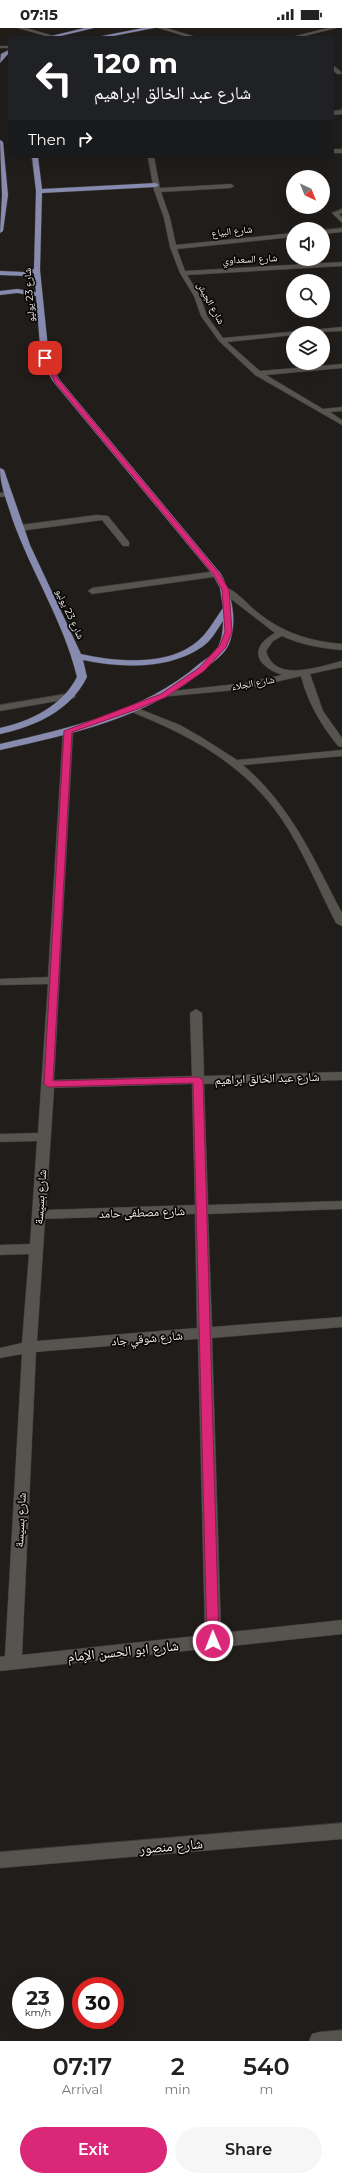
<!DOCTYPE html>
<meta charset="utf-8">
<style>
body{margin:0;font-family:Montserrat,"Noto Naskh Arabic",sans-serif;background:#f6f6f6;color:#222;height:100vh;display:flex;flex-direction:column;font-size:15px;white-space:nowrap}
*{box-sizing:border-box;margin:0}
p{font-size:13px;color:#767676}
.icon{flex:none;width:22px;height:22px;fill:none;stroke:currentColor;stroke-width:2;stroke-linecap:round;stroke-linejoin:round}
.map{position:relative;height:2013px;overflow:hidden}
.side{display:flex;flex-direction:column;background:#fff;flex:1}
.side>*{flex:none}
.banner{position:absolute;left:8px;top:8px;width:326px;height:122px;border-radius:0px;box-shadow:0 4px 16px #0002;background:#202124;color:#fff;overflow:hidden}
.needle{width:26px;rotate:137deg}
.fabs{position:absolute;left:286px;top:142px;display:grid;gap:8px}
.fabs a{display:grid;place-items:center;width:44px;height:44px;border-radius:50%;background:#fff;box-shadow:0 4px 16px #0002;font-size:20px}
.speed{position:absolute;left:12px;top:1949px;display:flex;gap:8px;font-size:20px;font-weight:700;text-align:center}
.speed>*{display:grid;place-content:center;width:52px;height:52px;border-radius:50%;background:#fff;box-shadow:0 4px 16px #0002;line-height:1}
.speed small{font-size:10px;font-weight:400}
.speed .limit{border:6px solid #d22;background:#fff;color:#111}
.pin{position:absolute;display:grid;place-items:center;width:34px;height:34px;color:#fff;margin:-17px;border-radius:8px;box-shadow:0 2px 6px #0006}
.me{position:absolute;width:44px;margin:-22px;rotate:359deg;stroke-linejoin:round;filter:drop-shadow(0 0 3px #0008)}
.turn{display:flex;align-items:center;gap:14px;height:84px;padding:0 20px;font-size:18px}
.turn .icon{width:52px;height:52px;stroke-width:2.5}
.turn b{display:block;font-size:28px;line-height:34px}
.then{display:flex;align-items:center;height:38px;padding:0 20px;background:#0003;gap:8px;font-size:15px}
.eta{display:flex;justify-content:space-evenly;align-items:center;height:68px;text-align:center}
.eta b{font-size:24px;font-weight:600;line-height:28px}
.primary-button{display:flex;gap:8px;margin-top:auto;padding:8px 20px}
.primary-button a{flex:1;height:46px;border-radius:24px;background:#db2777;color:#fff;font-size:16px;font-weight:600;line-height:46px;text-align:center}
.primary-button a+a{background:#f6f6f6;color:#222}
.status{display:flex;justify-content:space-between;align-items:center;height:28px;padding:0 20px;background:#fff;direction:ltr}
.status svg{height:11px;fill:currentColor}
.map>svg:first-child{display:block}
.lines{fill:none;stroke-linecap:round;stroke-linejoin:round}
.minor-casing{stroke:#3d3b39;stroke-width:1}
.major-casing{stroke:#3d3b39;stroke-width:1}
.minor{fill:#57534f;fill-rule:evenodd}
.major{fill:#888bb0;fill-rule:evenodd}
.route{fill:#db2777;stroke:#8e194d}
.labels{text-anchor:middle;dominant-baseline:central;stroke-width:3.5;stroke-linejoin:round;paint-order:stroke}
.far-street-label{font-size:10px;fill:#f4f2f0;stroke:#090807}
.street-label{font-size:12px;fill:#f4f2f0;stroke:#090807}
.near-street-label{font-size:14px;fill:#f4f2f0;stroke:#090807}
</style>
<div class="status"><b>07:15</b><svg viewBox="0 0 49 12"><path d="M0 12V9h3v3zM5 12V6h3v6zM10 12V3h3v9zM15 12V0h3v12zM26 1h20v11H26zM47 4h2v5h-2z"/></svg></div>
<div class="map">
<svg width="342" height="2013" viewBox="0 0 342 2013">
<rect width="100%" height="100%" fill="#211d1a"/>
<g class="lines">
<defs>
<g id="minor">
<path d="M18,0H26L54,8L50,9Z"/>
<path d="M159,0H166L196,9H188Z"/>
<path d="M328,0H336L300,9H292Z"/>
<rect x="0" y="18" width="9" height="2"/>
<path d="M333,37L341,44V46H337L333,42Z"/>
<path d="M342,82V86L333,87V83Z"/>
<rect x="333" y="121" width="9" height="4"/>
<path d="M148,129H154L160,160L231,156L234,158L231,160L161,164L170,190L176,217L293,205V209L177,221L185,243L342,234V238L187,247L200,268L207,288L223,310L342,299V303L293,305V307L227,314L260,343L342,336V340L266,347L323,381L342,379V383L330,384L342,392V397L255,347L219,313L201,288L194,268L180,245L170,219L164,190L154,162Z"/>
<path d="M342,181V185L339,186L342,189V195L332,185Z"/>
<path d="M342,200V204L323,206V202Z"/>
<path d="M8,464H11V468L0,469V465Z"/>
<path d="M97,487L108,488L129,514V518H123L102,492L20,503L16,500L20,497Z"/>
<path d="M217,543L220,544V548L92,566L88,563L92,560Z"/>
<path d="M225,559C236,562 248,577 257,584C283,605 309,613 342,616V622C321,620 301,617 282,608L273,613L266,623C275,656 320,638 342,633V639L310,646L323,683L342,710V719L338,718C321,697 308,675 301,648L246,661L160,669V665L163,664L246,655L282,647C256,638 248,620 275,605L222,564L221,562Z"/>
<path d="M71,665L76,668L74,670L0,683V677Z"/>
<path d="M132,678L180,697L201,709L237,732L342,722V728L243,737C292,779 313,830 342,885V898L336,895C318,860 303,822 281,790C244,736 188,706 129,683L127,681Z"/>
<path d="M68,700L73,703L54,1052L192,1048L190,985L196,981L202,985L204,1048L342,1044V1052L204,1056L208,1177L342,1173V1181L208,1186L212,1299L342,1289V1299L212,1310L221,1605L342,1592V1606L0,1643V1629L5,1628L22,1326L0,1330V1320L22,1315L29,1226L0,1227V1217L30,1216L37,1113L0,1114V1106L38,1105L48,956L0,957V951L48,949L63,703ZM192,1056L195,1177L46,1182L54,1060ZM195,1186L197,1300L37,1313L45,1191ZM198,1311L205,1607L22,1627L36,1324Z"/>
<path d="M342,1795V1811L0,1840V1824Z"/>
<path d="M342,2002V2013H309L312,2006L319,2004Z"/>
</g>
<g id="major">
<path d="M85,0H94L56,9H47Z"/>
<path d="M143,0H154L108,9H97Z"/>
<path d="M9,22V25L0,35L1,26Z"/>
<path d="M0,112L3,114L8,167L3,203L0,205L2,167Z"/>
<path d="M32,129H38L42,161L156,155L159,157L156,159L42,165L40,242L49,330L59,351L221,546C232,567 238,593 229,616C225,626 214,633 206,640C149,690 71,706 0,722V716C69,700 144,684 199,636C206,631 215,625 219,617C222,610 223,601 223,593C217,602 211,613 202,619C168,642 121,640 83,632L87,649C70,683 36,698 0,706V700C31,693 62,678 77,649C64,594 31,544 12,490C7,473 0,458 0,440L4,442L30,517L81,626C117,634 169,639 199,612C209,603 215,591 223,580L220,560L213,547L52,352L41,330L36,268L17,265L0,267V263L17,261L36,264L34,245L25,248L0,247V243L24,244L34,241L36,163Z"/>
</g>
</defs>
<use href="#minor" class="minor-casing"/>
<use href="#major" class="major-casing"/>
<use href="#minor" class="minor"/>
<use href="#major" class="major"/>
</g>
<path class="route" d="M43,329H47L58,351L219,545L229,562L232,604L226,619L204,643L166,669L135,682L72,704L53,1053L198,1049L203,1052L219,1613L217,1617H208L207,1613L193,1055L48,1059L44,1056L64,703L161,666L199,640L220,617L225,604L222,562L214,547L54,353Z"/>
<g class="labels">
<g class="far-street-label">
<text transform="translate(232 203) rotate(-6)">شارع البياع</text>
<text transform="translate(250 231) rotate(-3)">شارع السعداوي</text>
<text transform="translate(29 267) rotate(-94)">شارع 23 يوليو</text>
<text transform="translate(211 275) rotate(61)">شارع الجيش</text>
<text transform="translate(70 586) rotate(65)">شارع 23 يوليو</text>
<text transform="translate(253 655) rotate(-10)">شارع الجلاء</text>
</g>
<g class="street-label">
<text transform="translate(267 1050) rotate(-2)">شارع عبد الخالق ابراهيم</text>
<text transform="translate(40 1169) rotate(-86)">شارع بسيسة</text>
<text transform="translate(142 1184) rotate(-2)">شارع مصطفى حامد</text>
<text transform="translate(147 1310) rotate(-5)">شارع شوقي جاد</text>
<text transform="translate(20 1492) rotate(-87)">شارع بسيسة</text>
</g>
<g class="near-street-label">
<text transform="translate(123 1623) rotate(-6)">شارع ابو الحسن الإمام</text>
<text transform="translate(171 1818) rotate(-5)">شارع منصور</text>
</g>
</g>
</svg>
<div class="fabs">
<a><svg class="needle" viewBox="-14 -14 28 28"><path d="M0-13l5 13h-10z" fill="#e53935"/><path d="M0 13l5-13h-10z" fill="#767676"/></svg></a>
<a><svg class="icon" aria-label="sound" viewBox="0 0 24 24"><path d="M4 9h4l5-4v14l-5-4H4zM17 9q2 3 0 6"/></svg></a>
<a><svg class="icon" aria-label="search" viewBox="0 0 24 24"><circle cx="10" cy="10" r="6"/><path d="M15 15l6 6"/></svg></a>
<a><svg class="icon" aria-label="layers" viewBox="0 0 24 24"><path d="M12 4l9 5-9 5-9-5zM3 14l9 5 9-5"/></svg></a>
</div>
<div class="speed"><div>23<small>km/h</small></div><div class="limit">30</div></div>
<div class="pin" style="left:45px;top:330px;background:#d93025"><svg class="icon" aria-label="arrive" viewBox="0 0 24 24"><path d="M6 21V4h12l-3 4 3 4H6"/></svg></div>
<svg class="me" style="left:213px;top:1613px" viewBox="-20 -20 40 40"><circle r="17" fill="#db2777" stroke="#fff" stroke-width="3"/><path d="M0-11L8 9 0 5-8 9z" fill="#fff"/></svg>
<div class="banner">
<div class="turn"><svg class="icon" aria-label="left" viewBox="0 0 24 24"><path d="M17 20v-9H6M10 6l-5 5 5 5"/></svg><div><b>120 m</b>شارع عبد الخالق ابراهيم</div></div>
<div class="then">Then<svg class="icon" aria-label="right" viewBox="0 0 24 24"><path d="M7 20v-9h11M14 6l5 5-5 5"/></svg></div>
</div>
</div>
<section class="side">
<div class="eta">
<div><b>07:17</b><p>Arrival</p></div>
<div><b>2</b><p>min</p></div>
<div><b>540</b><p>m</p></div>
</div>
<div class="primary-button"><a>Exit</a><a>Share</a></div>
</section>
